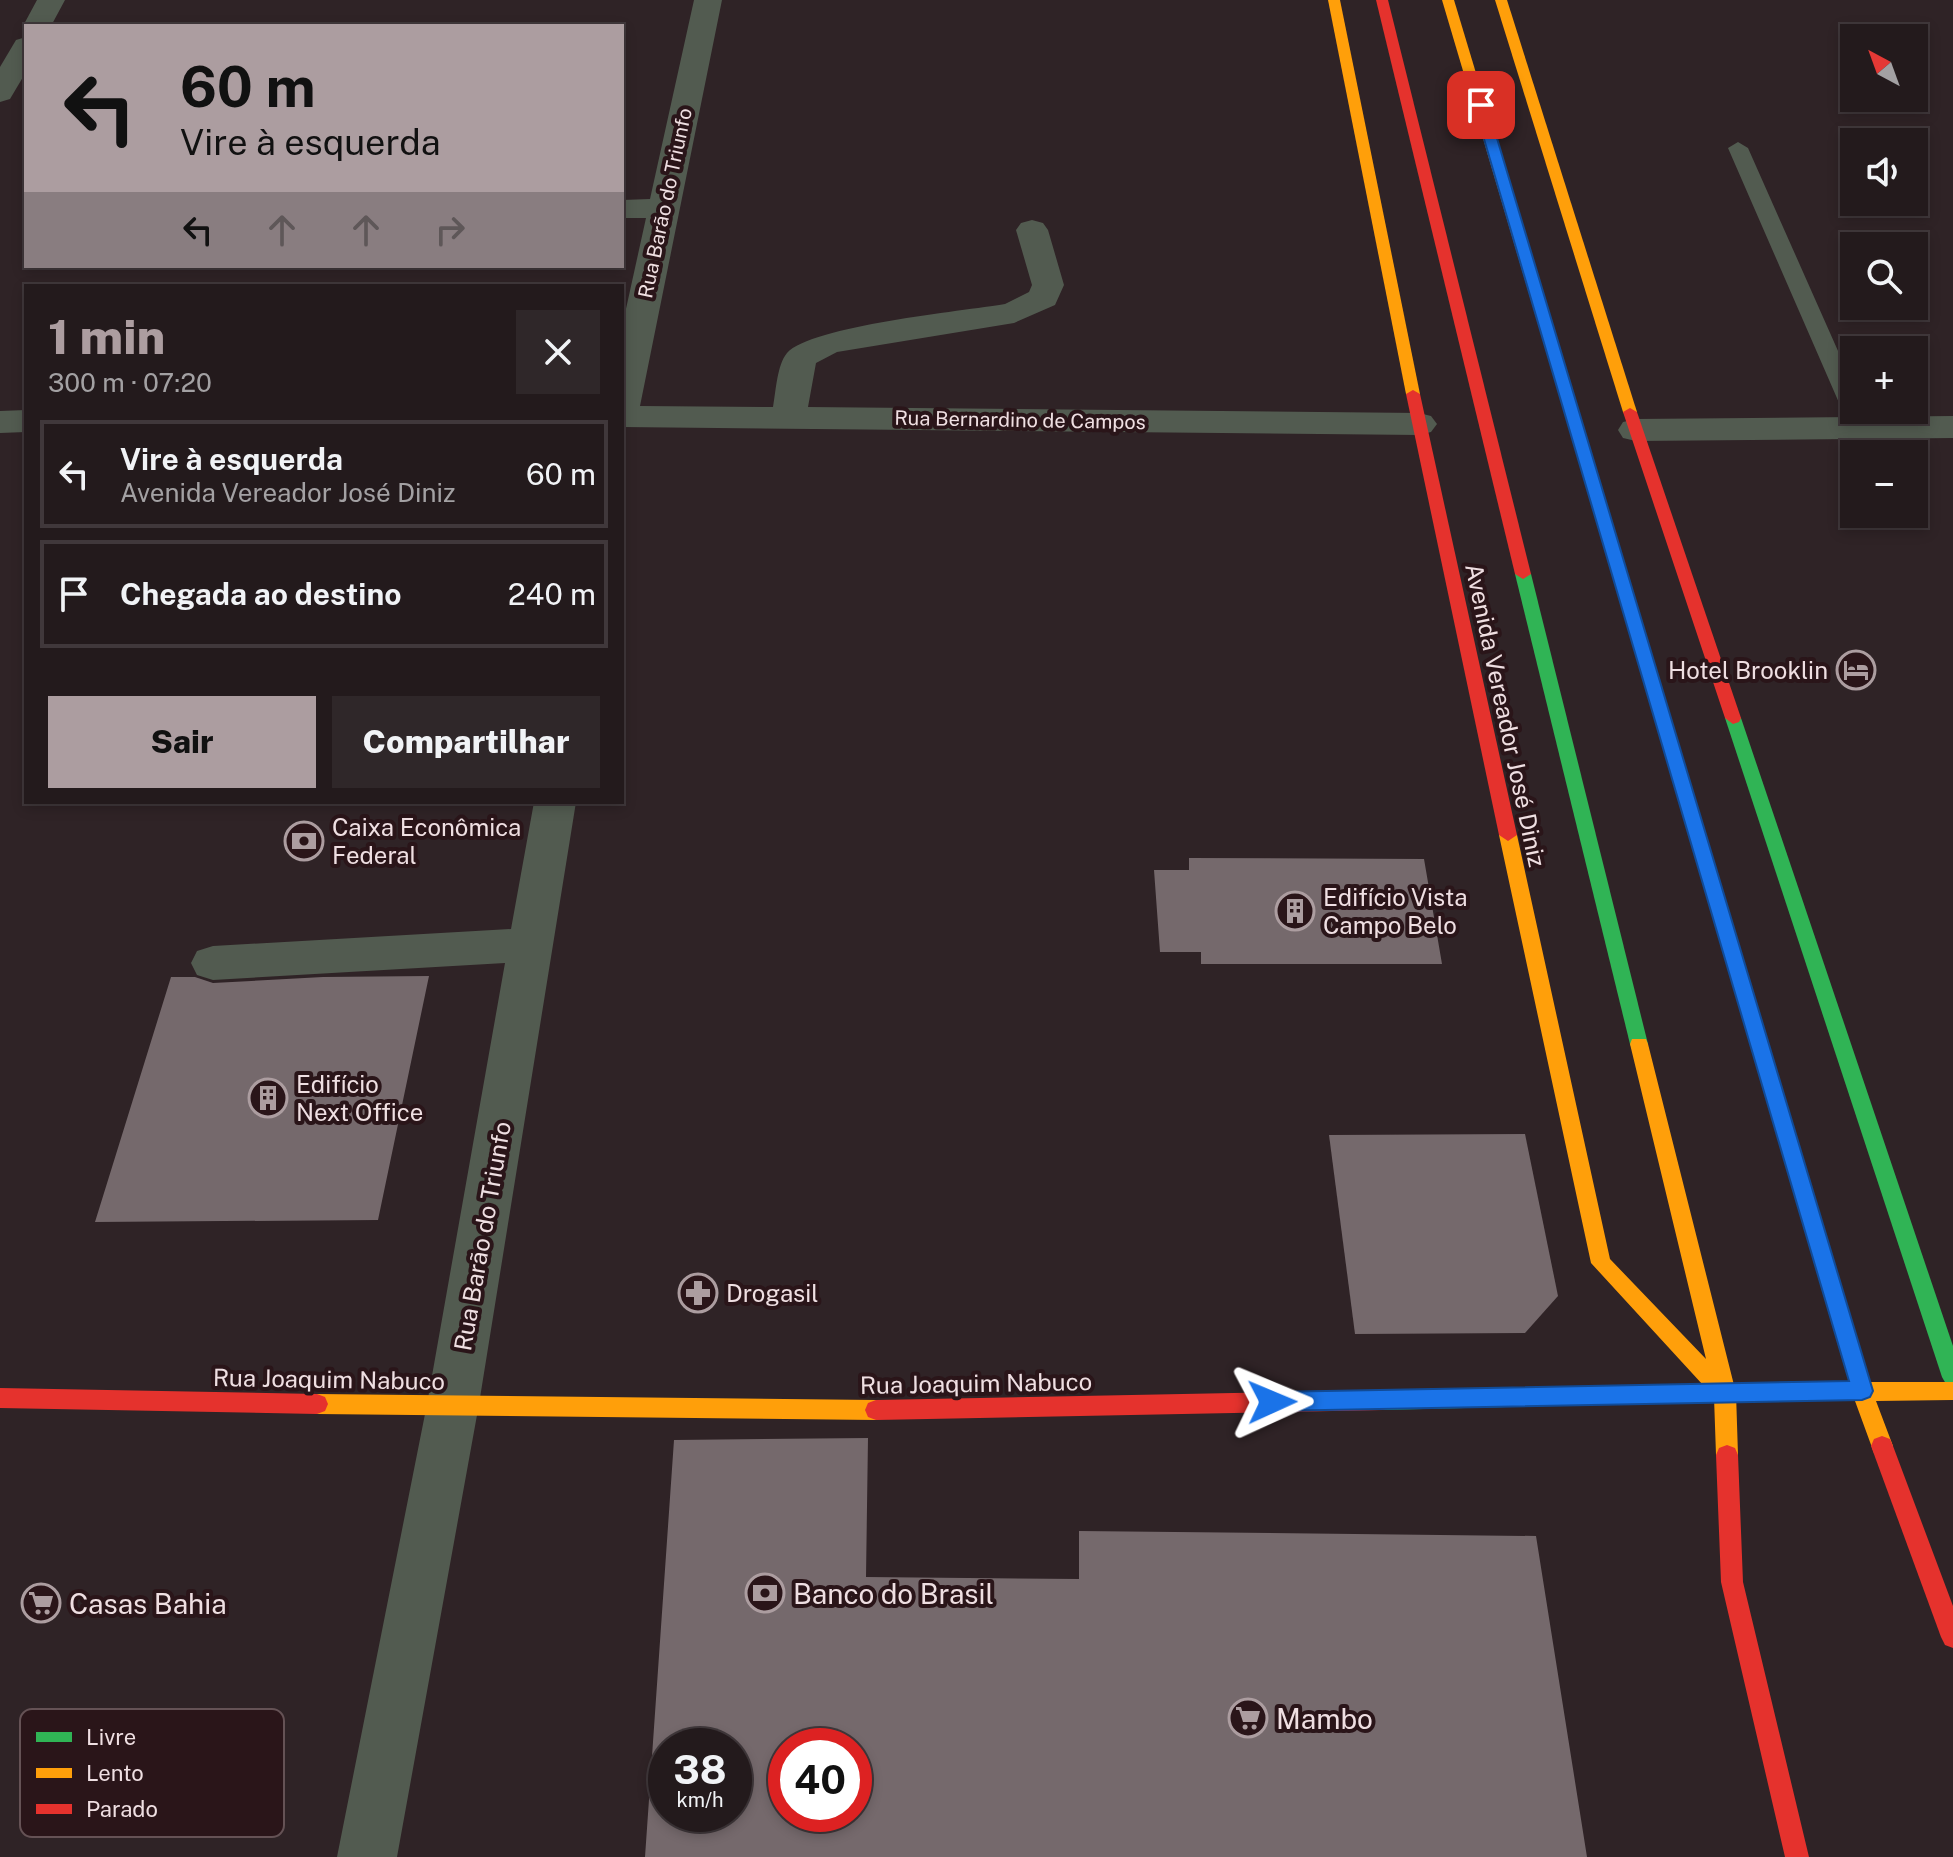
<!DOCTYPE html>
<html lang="pt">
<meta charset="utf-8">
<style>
body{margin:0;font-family:"Public Sans",sans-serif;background:#2f2729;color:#f1f3f6;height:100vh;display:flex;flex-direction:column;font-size:30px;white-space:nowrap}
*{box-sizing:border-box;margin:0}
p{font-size:26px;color:#a3a1a3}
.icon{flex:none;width:44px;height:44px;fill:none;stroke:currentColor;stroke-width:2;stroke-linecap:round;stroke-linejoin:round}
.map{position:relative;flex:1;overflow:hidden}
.drawer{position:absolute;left:24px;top:284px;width:600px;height:520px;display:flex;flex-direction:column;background:#231a1c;border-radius:0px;box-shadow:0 4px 12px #0003,0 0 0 2px #40383b}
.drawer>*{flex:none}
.hud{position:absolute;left:24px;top:24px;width:600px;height:244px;border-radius:0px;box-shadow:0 4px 12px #0003,0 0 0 2px #40383b;background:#ac9da0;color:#111;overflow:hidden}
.needle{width:52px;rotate:319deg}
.fabs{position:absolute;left:1840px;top:24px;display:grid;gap:16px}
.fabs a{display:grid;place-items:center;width:88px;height:88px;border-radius:0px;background:#231a1c;box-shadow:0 4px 12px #0003,0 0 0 2px #40383b;font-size:40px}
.speed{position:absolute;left:648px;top:1728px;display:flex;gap:16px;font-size:40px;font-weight:700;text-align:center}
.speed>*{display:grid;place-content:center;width:104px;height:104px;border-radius:50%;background:#231a1c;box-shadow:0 4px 12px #0003,0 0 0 2px #40383b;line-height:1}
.speed small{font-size:20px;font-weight:400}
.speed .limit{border:12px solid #d22;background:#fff;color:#111}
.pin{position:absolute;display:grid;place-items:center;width:68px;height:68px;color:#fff;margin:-34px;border-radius:16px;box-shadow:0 4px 12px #0006}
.me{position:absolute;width:88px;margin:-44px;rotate:89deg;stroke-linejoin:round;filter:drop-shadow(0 0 6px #0008)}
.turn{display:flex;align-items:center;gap:28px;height:168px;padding:0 24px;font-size:36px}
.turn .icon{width:104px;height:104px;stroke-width:2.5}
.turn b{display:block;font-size:56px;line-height:68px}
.lanes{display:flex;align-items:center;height:76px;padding:0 24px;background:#0003;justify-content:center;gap:40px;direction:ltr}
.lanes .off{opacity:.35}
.round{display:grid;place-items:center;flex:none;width:84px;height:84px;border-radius:0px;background:#2f2729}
.headline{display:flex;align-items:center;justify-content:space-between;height:136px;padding:0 24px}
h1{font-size:48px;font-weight:800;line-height:60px;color:#ac9da0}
.button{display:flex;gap:16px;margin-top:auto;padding:16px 24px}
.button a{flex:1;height:92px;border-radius:0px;background:#ac9da0;color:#111;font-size:32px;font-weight:800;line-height:92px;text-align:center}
.button a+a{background:#2f2729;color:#f1f3f6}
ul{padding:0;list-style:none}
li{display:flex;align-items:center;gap:24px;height:108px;margin:0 16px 12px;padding:0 8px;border:4px solid #40383b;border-radius:0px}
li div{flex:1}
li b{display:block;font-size:30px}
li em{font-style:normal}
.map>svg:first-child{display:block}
.building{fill:#75696c;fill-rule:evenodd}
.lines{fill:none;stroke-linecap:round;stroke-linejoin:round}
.lane{fill:#525b50;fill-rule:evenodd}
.street{fill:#525b50;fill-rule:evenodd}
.fast{fill:#30b455;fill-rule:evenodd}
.slow{fill:#ff9f0a;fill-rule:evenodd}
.jam{fill:#e5322d;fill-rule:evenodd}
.route{fill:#1a73e8;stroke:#114b97;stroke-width:2}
.labels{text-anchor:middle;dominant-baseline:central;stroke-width:8;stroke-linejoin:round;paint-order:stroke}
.far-street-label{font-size:20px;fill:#efdfe2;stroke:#2a1519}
.poi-label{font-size:24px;fill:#efdfe2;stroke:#2a1519;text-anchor:start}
.street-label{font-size:24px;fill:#efdfe2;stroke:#2a1519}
.near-poi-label{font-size:28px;fill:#efdfe2;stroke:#2a1519;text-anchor:start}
.key{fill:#2a1519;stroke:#655255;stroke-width:2}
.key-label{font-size:22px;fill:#efdfe2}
</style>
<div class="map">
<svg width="1953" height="1857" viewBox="0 0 1953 1857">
<rect width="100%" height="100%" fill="#2f2326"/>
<g class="building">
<path d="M1189,858L1424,859L1442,964H1201V952H1160L1154,870H1189Z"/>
<path d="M429,976L378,1220L95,1222L171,977H195L213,983L323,977Z"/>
<path d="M1525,1134L1558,1296L1525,1333L1355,1334L1329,1135Z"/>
<path d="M868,1438L866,1577L1079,1579V1531L1536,1536L1587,1857H645L674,1440ZM666,1746H734V1814H666ZM786,1746H854V1814H786Z"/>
</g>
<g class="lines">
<path class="lane" d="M1738,142L1748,148L1854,387V410H1864L1872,428L1869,433H1853L1850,428L1728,148Z"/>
<g class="street">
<path d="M37,0H65L51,26H26V31L23,26Z"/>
<path d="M694,0H722L640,406L773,407C776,391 777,365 787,353C811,326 963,311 1005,304L1029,292L1032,285L1016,230L1021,223L1032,220L1043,223L1048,230L1064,285L1055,305L1014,323L837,352L816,363L808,407L1419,413L1431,416L1437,424L1431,432L1419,435L622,427V327L646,218H622V200L650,199Z"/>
<path d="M26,37V72L10,99L0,102V67L16,40Z"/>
<path d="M26,410V432L0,433V411Z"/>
<path d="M1953,416V438L1636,441L1623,438L1618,430L1623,422L1636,419Z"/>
<path d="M534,802H576L479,1404L397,1857H337L427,1404L505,963L213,980L197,975L191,963L197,951L213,946L511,929Z"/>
</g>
<g class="fast">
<path d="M1583,448L1590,452L1737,939L1734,944H1722L1719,939L1576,452Z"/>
<path d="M1523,569L1531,574L1648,1044L1646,1049H1632L1630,1044L1515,574Z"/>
<path d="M1733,712L1741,718L1953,1346V1386L1946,1384L1942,1377L1725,718Z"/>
<path d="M1756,1383L1764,1385L1767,1392L1764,1399L1756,1401L1383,1410L1375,1407L1372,1400L1375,1393L1383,1390Z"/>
</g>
<g class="slow">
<path d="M1328,0H1340L1420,394L1413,398L1406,394Z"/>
<path d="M1442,0H1454L1590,452L1588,455H1578L1576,452Z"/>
<path d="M1495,0H1507L1637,412L1635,415H1625L1623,412Z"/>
<path d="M1508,829L1517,835L1610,1259L1706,1359L1630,1044L1632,1039H1646L1648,1044L1736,1393L1738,1455L1735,1462L1727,1465L1719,1462L1716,1455L1714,1397L1591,1263L1499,835Z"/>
<path d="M1728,932L1734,934L1737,939L1870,1382H1953V1400L1876,1401L1893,1446L1890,1453L1882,1456L1874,1453L1855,1401H1756L1748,1399L1745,1392L1748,1385L1756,1383L1849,1382L1719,939L1722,934Z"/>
<path d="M317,1394L876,1400L884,1403L887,1410L884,1417L876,1420L317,1414L309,1411L306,1404L309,1397Z"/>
</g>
<g class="jam">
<path d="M1376,0H1388L1531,574L1523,579L1515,574Z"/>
<path d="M1413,390L1420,394L1517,835L1508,841L1499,835L1406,394Z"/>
<path d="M1630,408L1637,412L1741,718L1739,722L1733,724L1725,718L1623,412Z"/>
<path d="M0,1388L317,1394L325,1397L328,1404L325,1411L317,1414L0,1408Z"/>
<path d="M1383,1390L1391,1393L1394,1400L1391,1407L1383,1410L876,1420L868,1417L865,1410L868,1403L876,1400Z"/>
<path d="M1882,1436L1890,1439L1893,1446L1953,1606V1648L1945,1645L1941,1637L1871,1446L1874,1439Z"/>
<path d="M1727,1445L1735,1448L1738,1455L1743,1582L1809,1857H1785L1721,1582L1716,1455L1719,1448Z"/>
</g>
</g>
<path class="route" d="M1481,102L1487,105L1873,1391L1870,1397L1862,1400L1272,1411L1264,1409L1261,1402L1264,1395L1272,1392L1849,1381L1474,105Z"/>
<defs>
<symbol id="hotel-ring" viewBox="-11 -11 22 22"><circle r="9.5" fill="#2a1519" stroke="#ac9da0" stroke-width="1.5"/><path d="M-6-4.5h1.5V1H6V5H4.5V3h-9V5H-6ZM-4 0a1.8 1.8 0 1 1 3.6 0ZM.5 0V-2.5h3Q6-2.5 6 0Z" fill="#ac9da0"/></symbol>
<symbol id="bank-ring" viewBox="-11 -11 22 22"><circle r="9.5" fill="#2a1519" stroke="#ac9da0" stroke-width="1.5"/><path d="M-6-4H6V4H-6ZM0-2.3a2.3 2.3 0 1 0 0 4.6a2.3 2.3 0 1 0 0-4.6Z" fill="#ac9da0"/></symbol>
<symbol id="building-ring" viewBox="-11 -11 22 22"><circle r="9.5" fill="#2a1519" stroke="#ac9da0" stroke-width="1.5"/><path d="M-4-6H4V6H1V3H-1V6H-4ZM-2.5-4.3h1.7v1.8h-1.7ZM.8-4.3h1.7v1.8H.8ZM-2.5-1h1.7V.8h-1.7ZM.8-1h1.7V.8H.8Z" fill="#ac9da0"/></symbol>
<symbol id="pharmacy-ring" viewBox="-11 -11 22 22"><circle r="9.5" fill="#2a1519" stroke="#ac9da0" stroke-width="1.5"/><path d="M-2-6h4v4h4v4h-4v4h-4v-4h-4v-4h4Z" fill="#ac9da0"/></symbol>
<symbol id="supermarket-ring" viewBox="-11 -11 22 22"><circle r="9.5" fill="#2a1519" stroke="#ac9da0" stroke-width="1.5"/><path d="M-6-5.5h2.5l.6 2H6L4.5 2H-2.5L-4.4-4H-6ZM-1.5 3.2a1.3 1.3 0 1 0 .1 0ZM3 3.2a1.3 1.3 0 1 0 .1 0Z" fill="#ac9da0"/></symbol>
</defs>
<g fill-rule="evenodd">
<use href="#hotel-ring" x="1834" y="648" width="44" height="44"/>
<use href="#bank-ring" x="282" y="819" width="44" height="44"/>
<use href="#building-ring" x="1273" y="889" width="44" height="44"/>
<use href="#building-ring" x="246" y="1076" width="44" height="44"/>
<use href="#pharmacy-ring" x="676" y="1271" width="44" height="44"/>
<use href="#bank-ring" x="743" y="1571" width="44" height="44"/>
<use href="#supermarket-ring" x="19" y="1581" width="44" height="44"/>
<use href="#supermarket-ring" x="1226" y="1696" width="44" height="44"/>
</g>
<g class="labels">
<g class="far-street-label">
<text transform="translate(665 203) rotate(-78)">Rua Barão do Triunfo</text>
<text transform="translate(1020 420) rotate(1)">Rua Bernardino de Campos</text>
</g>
<g class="poi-label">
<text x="1828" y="670" text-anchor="end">Hotel Brooklin</text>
<text x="332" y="827">Caixa Econômica<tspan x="332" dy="28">Federal</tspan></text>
<text x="1323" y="897">Edifício Vista<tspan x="1323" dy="28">Campo Belo</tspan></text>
<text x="296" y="1084">Edifício<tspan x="296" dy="28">Next Office</tspan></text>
<text x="726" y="1293">Drogasil</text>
</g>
<g class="street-label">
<text transform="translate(1506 715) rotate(78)">Avenida Vereador José Diniz</text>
<text transform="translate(482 1236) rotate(-80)">Rua Barão do Triunfo</text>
<text transform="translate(329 1379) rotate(1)">Rua Joaquim Nabuco</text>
<text transform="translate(976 1383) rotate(-1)">Rua Joaquim Nabuco</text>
</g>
<g class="near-poi-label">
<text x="793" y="1593">Banco do Brasil</text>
<text x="69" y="1603">Casas Bahia</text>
<text x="1276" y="1718">Mambo</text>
</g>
</g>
<rect x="20" y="1709" width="264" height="128" rx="12" class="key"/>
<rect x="36" y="1732" width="36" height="10" fill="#30b455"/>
<rect x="36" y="1768" width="36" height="10" fill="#ff9f0a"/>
<rect x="36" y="1804" width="36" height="10" fill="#e5322d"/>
<g class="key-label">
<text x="86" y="1745">Livre</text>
<text x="86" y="1781">Lento</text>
<text x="86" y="1817">Parado</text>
</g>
</svg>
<div class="fabs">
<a><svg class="needle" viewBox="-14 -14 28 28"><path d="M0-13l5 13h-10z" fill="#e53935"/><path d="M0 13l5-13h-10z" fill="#a3a1a3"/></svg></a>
<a><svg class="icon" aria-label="sound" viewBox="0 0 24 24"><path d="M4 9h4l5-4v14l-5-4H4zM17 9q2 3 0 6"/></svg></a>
<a><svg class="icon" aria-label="search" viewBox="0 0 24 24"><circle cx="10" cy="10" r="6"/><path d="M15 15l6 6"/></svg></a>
<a>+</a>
<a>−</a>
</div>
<div class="speed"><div>38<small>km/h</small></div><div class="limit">40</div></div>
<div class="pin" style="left:1481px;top:105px;background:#d93025"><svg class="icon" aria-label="arrive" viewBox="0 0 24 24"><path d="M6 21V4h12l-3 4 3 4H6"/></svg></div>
<svg class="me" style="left:1272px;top:1402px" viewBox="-20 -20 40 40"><path d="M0-17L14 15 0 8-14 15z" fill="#1a73e8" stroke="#fff" stroke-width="4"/></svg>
<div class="hud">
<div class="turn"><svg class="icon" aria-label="left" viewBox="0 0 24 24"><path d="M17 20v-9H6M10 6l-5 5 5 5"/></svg><div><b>60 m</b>Vire à esquerda</div></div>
<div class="lanes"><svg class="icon" aria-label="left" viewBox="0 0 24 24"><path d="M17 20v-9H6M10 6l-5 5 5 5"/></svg><svg class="icon off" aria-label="ahead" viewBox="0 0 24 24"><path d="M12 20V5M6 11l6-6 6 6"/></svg><svg class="icon off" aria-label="ahead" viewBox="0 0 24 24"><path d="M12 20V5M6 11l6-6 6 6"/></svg><svg class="icon off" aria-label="right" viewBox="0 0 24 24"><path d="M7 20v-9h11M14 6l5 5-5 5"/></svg></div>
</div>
<section class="drawer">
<div class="headline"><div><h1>1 min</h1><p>300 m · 07:20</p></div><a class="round"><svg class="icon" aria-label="close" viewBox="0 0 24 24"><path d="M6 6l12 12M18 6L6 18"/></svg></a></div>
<ul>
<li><svg class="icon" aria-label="left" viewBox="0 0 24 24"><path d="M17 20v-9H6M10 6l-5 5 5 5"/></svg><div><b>Vire à esquerda</b><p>Avenida Vereador José Diniz</p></div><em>60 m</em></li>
<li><svg class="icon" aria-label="arrive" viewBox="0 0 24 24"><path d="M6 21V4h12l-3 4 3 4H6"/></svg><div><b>Chegada ao destino</b></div><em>240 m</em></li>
</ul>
<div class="button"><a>Sair</a><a>Compartilhar</a></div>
</section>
</div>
